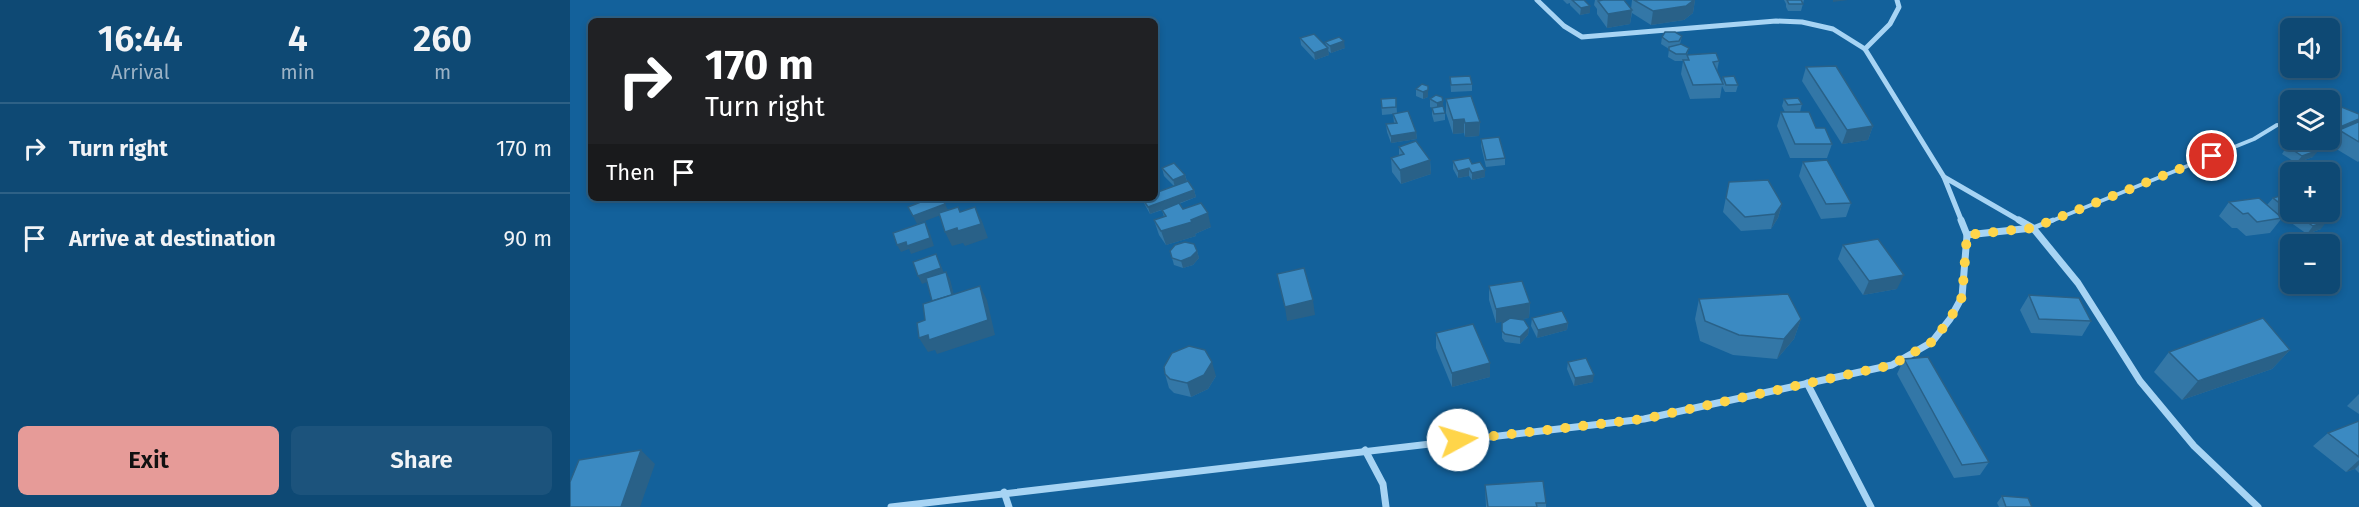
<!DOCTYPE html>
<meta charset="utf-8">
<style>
body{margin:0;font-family:"Fira Sans",sans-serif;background:#1c537c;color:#f1f3f6;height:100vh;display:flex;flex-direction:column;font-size:22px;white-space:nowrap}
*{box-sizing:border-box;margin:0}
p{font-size:20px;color:#9bb2c5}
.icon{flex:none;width:33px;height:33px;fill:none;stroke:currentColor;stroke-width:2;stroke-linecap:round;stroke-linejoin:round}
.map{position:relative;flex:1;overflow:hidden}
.panel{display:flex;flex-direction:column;background:#0e4974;width:570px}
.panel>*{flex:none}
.guide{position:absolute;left:18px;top:18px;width:570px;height:183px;border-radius:9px;box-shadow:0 3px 9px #0003,0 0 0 2px #2e6186;background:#202124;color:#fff;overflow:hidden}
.buttons{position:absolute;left:1710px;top:18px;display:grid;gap:12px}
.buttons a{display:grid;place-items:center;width:60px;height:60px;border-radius:9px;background:#0e4974;box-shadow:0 3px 9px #0003,0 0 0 2px #2e6186;font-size:30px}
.pin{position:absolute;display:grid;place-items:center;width:51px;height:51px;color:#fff;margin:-26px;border:3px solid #fff;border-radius:50%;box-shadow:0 2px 6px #0007}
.me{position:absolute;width:66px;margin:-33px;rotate:84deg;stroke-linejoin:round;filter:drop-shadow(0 0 4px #0008)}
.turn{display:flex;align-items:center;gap:21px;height:126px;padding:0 18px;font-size:27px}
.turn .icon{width:78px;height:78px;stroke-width:2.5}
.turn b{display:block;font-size:42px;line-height:51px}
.then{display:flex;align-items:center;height:57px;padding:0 18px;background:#0003;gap:12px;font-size:22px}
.eta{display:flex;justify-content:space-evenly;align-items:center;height:102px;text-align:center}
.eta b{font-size:36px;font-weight:600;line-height:42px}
.button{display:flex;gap:12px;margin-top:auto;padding:12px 18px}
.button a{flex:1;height:69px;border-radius:9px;background:#e69b98;color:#111;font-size:24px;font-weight:600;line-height:69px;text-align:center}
.button a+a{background:#1c537c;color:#f1f3f6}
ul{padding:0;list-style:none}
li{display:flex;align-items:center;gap:18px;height:90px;padding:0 18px;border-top:2px solid #2e6186}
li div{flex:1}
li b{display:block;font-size:22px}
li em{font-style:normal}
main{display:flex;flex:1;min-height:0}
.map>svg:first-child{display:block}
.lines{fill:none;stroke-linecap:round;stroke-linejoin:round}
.lane-far1{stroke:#a7d4f4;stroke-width:4}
.lane{stroke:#a7d4f4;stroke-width:5}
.street-far1{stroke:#a7d4f4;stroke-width:5}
.street{stroke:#a7d4f4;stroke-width:7}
.wall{fill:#3377a7}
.shaded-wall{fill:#296188}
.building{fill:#3b8ac2;stroke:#296188;stroke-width:1.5}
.route{stroke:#ffd54a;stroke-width:10;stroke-dasharray:0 18}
</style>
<main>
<section class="panel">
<div class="eta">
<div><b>16:44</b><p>Arrival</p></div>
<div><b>4</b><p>min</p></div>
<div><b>260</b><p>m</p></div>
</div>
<ul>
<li><svg class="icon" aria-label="right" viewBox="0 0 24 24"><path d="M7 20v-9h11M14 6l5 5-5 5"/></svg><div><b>Turn right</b></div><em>170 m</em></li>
<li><svg class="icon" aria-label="arrive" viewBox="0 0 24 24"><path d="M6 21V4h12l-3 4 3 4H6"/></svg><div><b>Arrive at destination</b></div><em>90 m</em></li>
</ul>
<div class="button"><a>Exit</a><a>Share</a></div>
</section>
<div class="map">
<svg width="1789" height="507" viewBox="0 0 1789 507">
<rect width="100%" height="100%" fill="#13619b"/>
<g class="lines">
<path class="lane-far1" d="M1479,222L1684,139L1707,125"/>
<path class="lane" d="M1463,228L1483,220"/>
<g class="street-far1">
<path d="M967,0L994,26L1012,37L1206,21L1232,22L1263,29L1295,49L1374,177"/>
<path d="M1295,49L1320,24L1329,7L1327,0"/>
<path d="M1392,222L1374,177L1452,222"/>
</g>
<g class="street">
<path d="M1449,220L1463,228L1508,283L1570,381L1624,446L1688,507"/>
<path d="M1397,235L1462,228"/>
<path d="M1237,383L1301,507"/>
<path d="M795,450L813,484L816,507"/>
<path d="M434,492L439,507"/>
<path d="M321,507L1074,419L1322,365L1362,342L1380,319L1392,297L1397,235L1391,220"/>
</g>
</g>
<g class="wall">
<path d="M993,0H1014L1020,6V13L1010,15L1000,5V3L997,4Z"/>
<path d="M1025,0H1054L1061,9L1062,0H1125L1123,13L1114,20L1081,25L1062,13L1060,24L1037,28L1027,14V9L1024,5Z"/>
<path d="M1214,0H1234L1231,11H1218L1216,7V4Z"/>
<path d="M1112,36L1110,44L1119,48L1117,55L1149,61L1147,71L1152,82L1153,77L1168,85L1166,92H1155L1152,86L1150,98L1120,99L1111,74L1113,61H1105L1098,57L1099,49L1091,44L1092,37Z"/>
<path d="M730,38L756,46L755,42L775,48L761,53L758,51L759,55L745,60L731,45Z"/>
<path d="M1236,67L1303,126L1298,140L1272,144L1232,81Z"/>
<path d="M880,77L902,84V91L881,92Z"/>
<path d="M852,84L858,97L853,99L846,96V89Z"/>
<path d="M826,98L827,113L846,132L847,139L821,143L817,132L816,124L824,123L823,114L812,115L811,99Z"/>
<path d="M860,99L873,106L875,113V120L864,122L862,115V108L860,107Z"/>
<path d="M876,99L910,122L909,136L895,137L894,133L883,134L876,113Z"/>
<path d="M1214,99L1232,104L1230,112L1262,144L1257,158H1220L1207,126L1211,112H1215L1212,106Z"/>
<path d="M1760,105L1789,114V161L1788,162L1758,144L1761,140L1759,141L1756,140H1760Z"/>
<path d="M911,139L935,158V165L916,167L911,146Z"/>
<path d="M1717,146L1743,157L1726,163L1712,154Z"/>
<path d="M829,147L860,160L861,174L831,184L822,172L821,158L829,155Z"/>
<path d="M883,161L902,164L915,177L902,180L899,176L888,178L883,169Z"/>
<path d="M1233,162L1281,203L1276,217L1251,219L1229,176Z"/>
<path d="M592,168L615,175L617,181L624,190L626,197L609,204L613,209L641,227L625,234L626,236L596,245L589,235L584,220L594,217L592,210L580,214L575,205L572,198L604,186L594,176Z"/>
<path d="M1159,182L1212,204L1208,218L1201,229L1171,231L1153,212Z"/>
<path d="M1720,188V212H1755L1750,217L1751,229L1737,234L1700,208L1712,218L1700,233L1676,236L1667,228H1662L1649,216L1659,202L1697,205L1703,198L1708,197L1713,191Z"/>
<path d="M1273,245L1327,289L1293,295L1268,259Z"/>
<path d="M600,251H627L629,258L623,265L613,268L604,265Z"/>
<path d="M919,286L960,303L959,318L948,319L959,328L958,335L950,344L935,342L932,338V323L934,321L926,323L919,300Z"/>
<path d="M1459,295L1521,321L1512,336L1461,333L1450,310Z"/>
<path d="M1129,299L1231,319L1224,339L1207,359L1163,355L1130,341L1125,319Z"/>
<path d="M962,318L998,323L997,330L967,338L961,326Z"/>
<path d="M866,333L920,377L882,387L866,348Z"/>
<path d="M1720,350L1702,369L1612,400L1584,372L1599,352Z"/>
<path d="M1334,359L1419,462L1410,475L1384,478L1327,374Z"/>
<path d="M998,362L1023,382L1004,386L997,369Z"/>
<path d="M595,374L646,376L638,389L621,397L604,393L599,388Z"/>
<path d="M1789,394V414L1777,406Z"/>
<path d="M1789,421V473L1785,469L1776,472L1743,446L1758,433Z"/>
<path d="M915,485L976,503V507H916Z"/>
<path d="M1432,496L1462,507H1429L1427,503Z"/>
</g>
<g class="shaded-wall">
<path d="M1125,0L1123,13L1114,20L1081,25L1083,11Z"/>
<path d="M1263,0H1278L1263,2Z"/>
<path d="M1020,6V13L1010,15L1011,8Z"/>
<path d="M1062,10L1060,24L1037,28L1038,14Z"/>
<path d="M774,41L775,48L761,53L760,46Z"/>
<path d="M758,48L759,55L745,60L744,53Z"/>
<path d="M858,90V97L853,99V92Z"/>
<path d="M873,101V108L867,110V103Z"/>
<path d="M894,119V133L883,134V120Z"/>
<path d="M1789,119V123L1769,130L1761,140L1759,141L1770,127Z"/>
<path d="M910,122L909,136L895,137V123Z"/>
<path d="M1303,126L1298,140L1272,144L1277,130Z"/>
<path d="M846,132L847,139L821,143V136Z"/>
<path d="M1749,150L1743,157L1726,163L1732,156Z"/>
<path d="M860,160L861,174L831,184L830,170Z"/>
<path d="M899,168V176L888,178V171Z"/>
<path d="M915,170V177L902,180V173Z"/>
<path d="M615,175L617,182L605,187L603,180Z"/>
<path d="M624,190L626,197L580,214L578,207Z"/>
<path d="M1768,200L1762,208L1760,209V204Z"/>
<path d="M375,204L379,212L347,224L343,216Z"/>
<path d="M1212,204L1208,218L1201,229L1205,214Z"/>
<path d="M405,207L412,221L418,238L395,246L393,243L382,246L375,232Z"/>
<path d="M1751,212H1755L1751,217L1741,220L1747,213Z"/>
<path d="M638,213L641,227L625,234L626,236L596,245L591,231Z"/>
<path d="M1757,221L1751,229L1737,234L1743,226Z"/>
<path d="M355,222L359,230L364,246L341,254L339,249L331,252L327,245L336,242Z"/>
<path d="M627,251L629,258L623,265L613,268L611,261Z"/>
<path d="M366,254L375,275L352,284L348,276Z"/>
<path d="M376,272L380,279L386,303L382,296Z"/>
<path d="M1334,275L1327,289L1293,295L1299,281Z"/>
<path d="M410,286L417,300L425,335L367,354L365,350L358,352L349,338Z"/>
<path d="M743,300L745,315L717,321L715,307Z"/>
<path d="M960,303L959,318L926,323V309Z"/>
<path d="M1231,319L1224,339L1207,359L1214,339Z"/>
<path d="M998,323L997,330L967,338L968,330Z"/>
<path d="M959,328L958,335L950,344V337Z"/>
<path d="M1720,350L1702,369L1612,400L1628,381Z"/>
<path d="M642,362L646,376L638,389L621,397L617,383Z"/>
<path d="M920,363V377L882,387V373Z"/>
<path d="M1024,375L1023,382L1004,386L1005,378Z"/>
<path d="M71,450L85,464L70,507H51Z"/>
<path d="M1789,460V465L1785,469L1776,472Z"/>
</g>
<g class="building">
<path d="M1002,0H1014L1020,6L1011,8Z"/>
<path d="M1033,0H1054L1062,10L1038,14L1028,1Z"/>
<path d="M1064,0H1124L1116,6L1083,11Z"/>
<path d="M1217,0H1231L1233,4H1219Z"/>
<path d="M1095,32H1105L1112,36L1109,41L1099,42L1092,37Z"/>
<path d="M744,34L758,48L744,53L730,38Z"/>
<path d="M769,37L774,41L760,46L755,42Z"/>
<path d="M1111,44L1119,48L1116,54H1106L1099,50V47Z"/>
<path d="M1146,53L1149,61L1143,62L1153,84L1123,85L1113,60H1119L1117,55Z"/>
<path d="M1266,66L1303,126L1277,130L1236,67Z"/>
<path d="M900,76L902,84L881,85L880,77Z"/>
<path d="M1164,76L1168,85H1156L1153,77Z"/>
<path d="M852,84L858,86V90L853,92L846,89Z"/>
<path d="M866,95L872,97L873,101L867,103L860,99Z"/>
<path d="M901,96L910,122L895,123L894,119L883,120L876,99Z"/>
<path d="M826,98V107L812,108L811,99Z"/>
<path d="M1228,98L1232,104L1218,105L1214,99Z"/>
<path d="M1764,104L1789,114V119L1770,127L1760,121V105Z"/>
<path d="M873,106L875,113L864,114L862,108Z"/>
<path d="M838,111L846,132L821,136L816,124L827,123L823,114Z"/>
<path d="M1211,112H1239L1246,128H1255L1262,144H1225Z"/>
<path d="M1788,122L1789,123V142L1769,130Z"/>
<path d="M929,137L935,158L916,160L911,139Z"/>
<path d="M1734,140L1749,150L1732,156L1717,146Z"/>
<path d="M846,141L860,160L830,170L821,158L834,154L829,147Z"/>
<path d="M899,158L902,164L910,162L915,170L902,173L899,168L888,171L883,161Z"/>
<path d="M1257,160L1281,203L1256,204L1233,162Z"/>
<path d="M604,163L615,175L603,180L592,168Z"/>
<path d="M1198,180L1212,204L1205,214L1175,217L1156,198L1159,182Z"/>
<path d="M618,181L624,190L578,207L572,198H585V193Z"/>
<path d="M1720,188V211L1703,198L1717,194L1713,191Z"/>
<path d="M1760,195L1768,200L1760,204Z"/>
<path d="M361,198H372L375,204L343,216L338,207Z"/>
<path d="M1689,198L1712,218L1687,222L1678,213L1673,214L1659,202Z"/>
<path d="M609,203L613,209L631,203L638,213L621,220L622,222L591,231L584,220L596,216L592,210Z"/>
<path d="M388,207L390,212L405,207L411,224L388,231L387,228L375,232L369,213Z"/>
<path d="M1722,212H1743L1757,221L1743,226Z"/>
<path d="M355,222L360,238L337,246L336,242L327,245L323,233Z"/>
<path d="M1308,239L1334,275L1299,281L1273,245Z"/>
<path d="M615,242L624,244L627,251L621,257L611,261L602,258L600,251L605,245Z"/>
<path d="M366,254L371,268L348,276L343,262Z"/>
<path d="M734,268L743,300L715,307L707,274Z"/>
<path d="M376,272L382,295L362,301L356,278Z"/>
<path d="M952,281L960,303L926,309L919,286Z"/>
<path d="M410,286L418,320L359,340L358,335L349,338L347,323L355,320L353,304Z"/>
<path d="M1218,294L1231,319L1214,339L1169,335L1135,321L1129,299Z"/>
<path d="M1459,295L1509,298L1521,321L1469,319Z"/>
<path d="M992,311L998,323L968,330L962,318Z"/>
<path d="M940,318L954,320L959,328L950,337L935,334L932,331V323Z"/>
<path d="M1693,318L1720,350L1628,381L1599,352Z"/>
<path d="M903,324L920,363L882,373L866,333Z"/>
<path d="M619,346L635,350L642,362L634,375L617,383L600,379L595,374L594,367L602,353Z"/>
<path d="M1358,357L1419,462L1392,465L1334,359Z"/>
<path d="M1016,358L1024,375L1005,378L998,362Z"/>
<path d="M1789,421V457L1758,433Z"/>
<path d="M71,450L51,507H0V482L9,460Z"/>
<path d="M973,481L976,503H966L967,507H918L915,485Z"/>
<path d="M1432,496L1458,498L1462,507H1436Z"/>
</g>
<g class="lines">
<path class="route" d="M888,440L1074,419L1322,365L1362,342L1380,319L1392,297L1397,235L1463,228L1642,156"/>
</g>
</svg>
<div class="buttons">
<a><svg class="icon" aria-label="sound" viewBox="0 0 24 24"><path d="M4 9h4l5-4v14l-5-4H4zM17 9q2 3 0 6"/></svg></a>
<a><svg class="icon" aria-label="layers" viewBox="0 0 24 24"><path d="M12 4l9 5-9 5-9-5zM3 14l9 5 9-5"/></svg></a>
<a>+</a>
<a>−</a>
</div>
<div class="pin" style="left:1642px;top:156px;background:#d93025"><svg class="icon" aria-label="arrive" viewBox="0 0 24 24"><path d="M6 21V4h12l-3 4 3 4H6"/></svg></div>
<svg class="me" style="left:888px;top:440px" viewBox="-20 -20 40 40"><circle r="19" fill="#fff"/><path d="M0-13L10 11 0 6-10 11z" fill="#ffd54a"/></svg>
<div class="guide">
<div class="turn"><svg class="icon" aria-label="right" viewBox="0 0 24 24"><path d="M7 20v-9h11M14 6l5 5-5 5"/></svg><div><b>170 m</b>Turn right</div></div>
<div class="then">Then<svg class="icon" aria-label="arrive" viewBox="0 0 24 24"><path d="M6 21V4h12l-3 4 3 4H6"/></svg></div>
</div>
</div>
</main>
